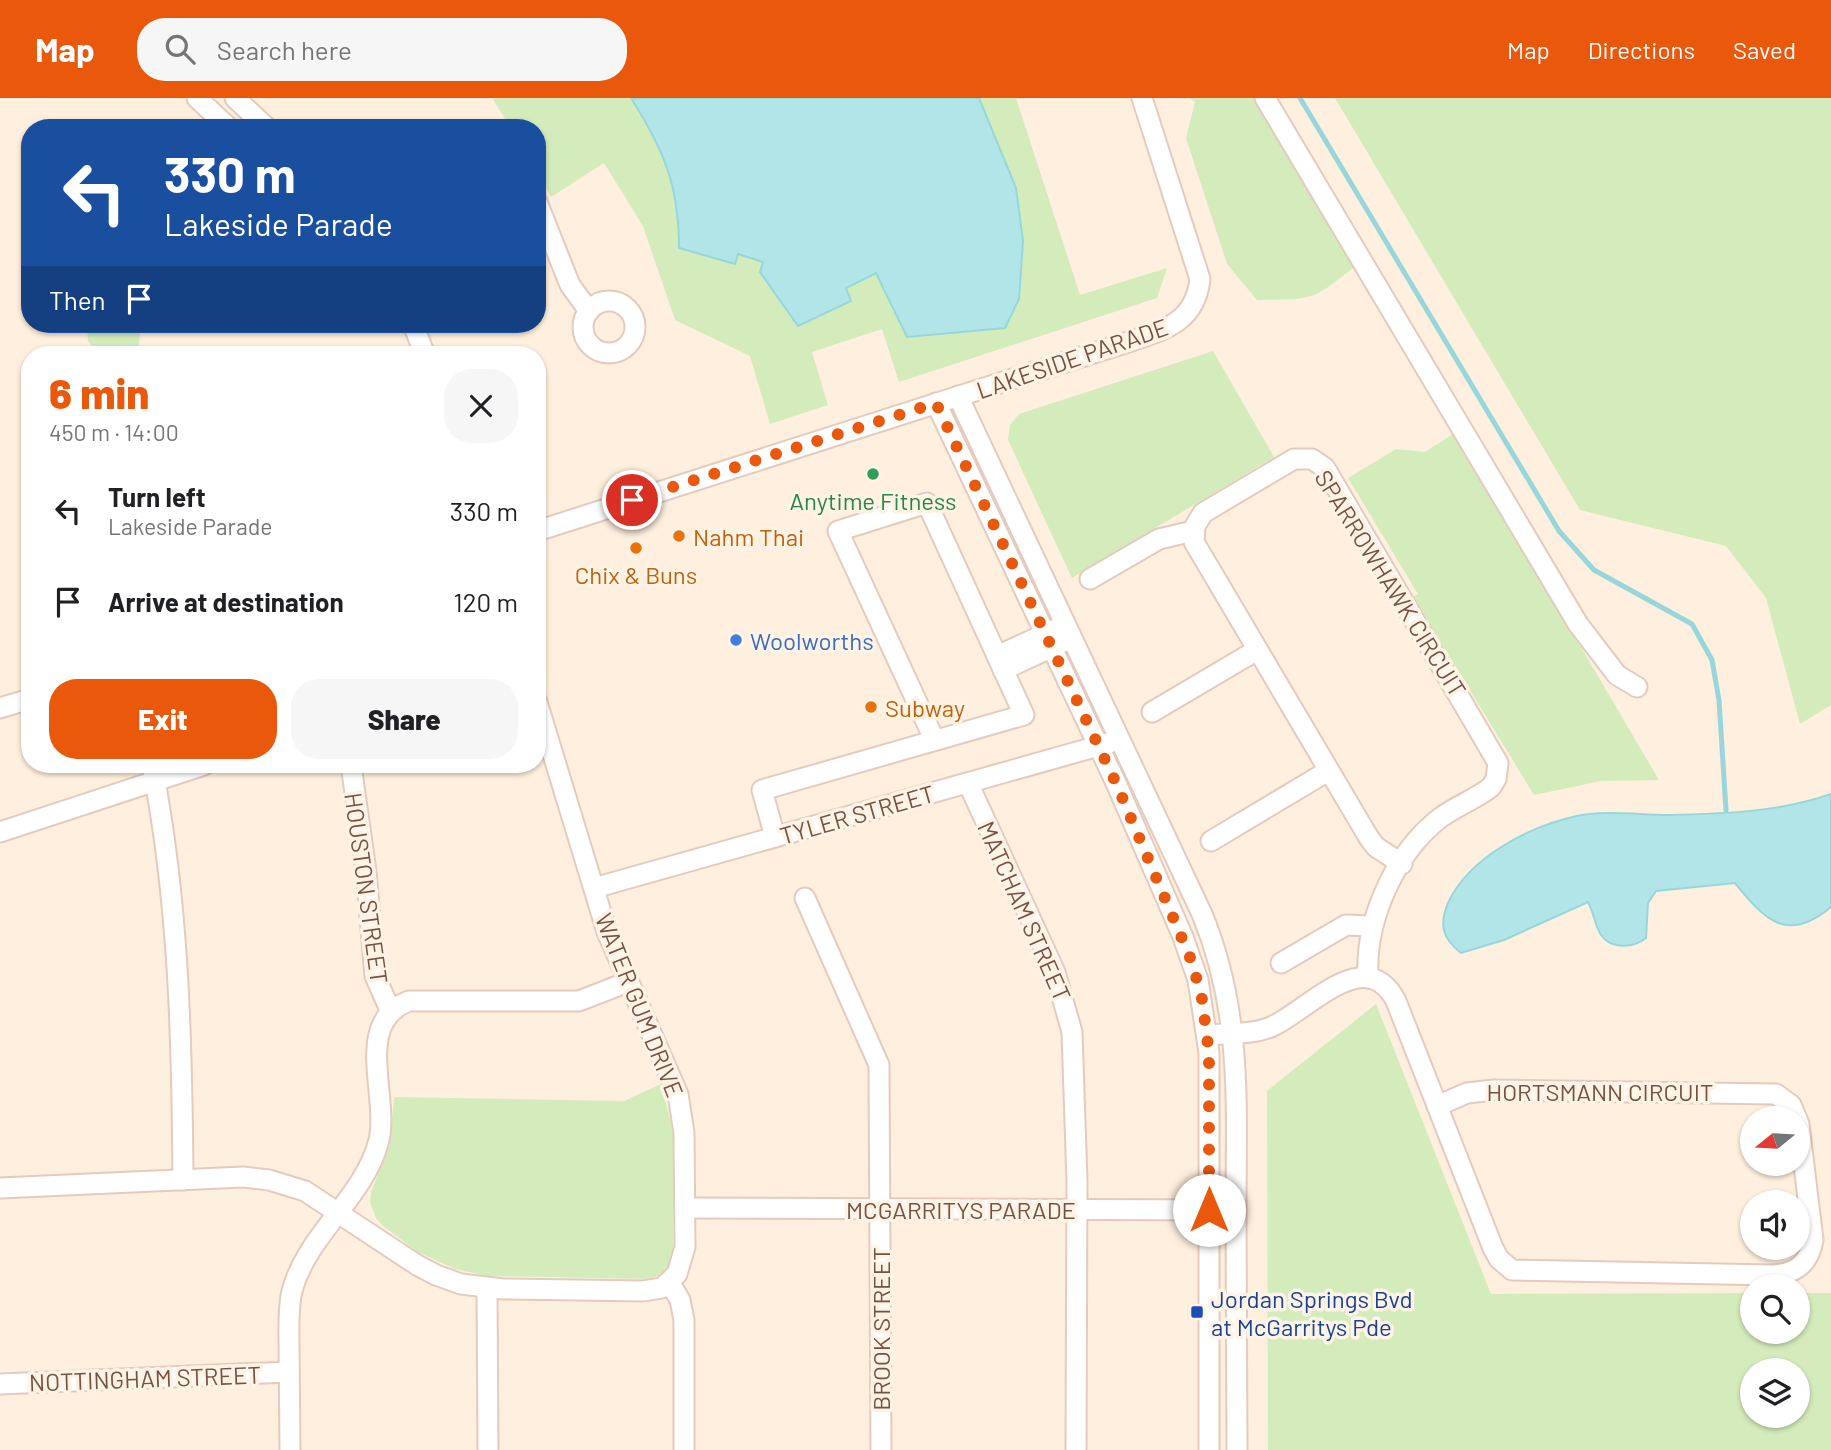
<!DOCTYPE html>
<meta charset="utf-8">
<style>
body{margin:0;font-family:Barlow,sans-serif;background:#f6f6f6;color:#202124;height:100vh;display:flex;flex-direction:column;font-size:26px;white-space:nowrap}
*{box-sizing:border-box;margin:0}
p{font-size:23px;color:#757577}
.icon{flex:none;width:38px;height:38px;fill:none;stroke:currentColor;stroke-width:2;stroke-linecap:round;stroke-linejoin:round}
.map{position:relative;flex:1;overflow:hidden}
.side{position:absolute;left:21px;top:248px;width:525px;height:427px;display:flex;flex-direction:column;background:#fff;border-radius:28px;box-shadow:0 2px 5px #0004}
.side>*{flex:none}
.hud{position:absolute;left:21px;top:21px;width:525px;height:214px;border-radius:28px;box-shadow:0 2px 5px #0004;background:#1a4fa0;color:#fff;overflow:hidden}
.needle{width:46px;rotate:252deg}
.controls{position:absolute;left:1740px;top:1008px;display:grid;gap:14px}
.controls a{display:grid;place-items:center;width:70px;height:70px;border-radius:50%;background:#fff;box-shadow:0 2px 5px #0004;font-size:35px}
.pin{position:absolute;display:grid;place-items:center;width:60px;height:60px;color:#fff;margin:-30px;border:4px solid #fff;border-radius:50%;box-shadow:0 2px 7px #0007}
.me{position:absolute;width:77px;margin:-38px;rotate:0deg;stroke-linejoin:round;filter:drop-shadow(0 0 5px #0008)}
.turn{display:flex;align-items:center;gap:24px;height:147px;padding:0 28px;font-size:32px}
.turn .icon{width:91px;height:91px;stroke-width:2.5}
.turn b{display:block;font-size:49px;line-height:60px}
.then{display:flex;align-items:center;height:66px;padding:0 28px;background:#0003;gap:14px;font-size:26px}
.round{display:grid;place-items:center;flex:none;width:74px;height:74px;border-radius:28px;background:#f6f6f6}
.head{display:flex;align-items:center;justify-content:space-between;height:119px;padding:0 28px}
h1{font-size:42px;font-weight:800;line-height:52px;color:#ea580c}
.cta{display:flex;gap:14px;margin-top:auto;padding:14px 28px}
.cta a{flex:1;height:80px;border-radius:28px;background:#ea580c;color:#fff;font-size:28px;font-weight:800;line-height:80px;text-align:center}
.cta a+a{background:#f6f6f6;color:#202124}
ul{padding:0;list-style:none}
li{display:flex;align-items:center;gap:21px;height:91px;padding:0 28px}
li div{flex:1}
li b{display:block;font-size:26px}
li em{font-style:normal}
header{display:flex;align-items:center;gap:42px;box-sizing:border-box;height:98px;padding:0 35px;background:#ea580c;color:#fff}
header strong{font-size:33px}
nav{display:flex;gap:38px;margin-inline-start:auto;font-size:24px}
.search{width:490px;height:63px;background:#f6f6f6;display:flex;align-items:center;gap:18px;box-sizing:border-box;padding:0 24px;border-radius:28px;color:#757577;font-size:26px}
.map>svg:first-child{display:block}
.green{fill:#d4ecbc;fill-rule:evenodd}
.water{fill:#b2e5e8;stroke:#97d7db;stroke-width:2}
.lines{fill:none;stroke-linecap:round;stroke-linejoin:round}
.stream{stroke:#97d7db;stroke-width:5}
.minor-casing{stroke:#e4cbbd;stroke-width:23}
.minor{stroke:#fff;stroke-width:19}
.route{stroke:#ea580c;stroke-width:12;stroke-dasharray:0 21.6}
.leisure-dot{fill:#2e9e5b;stroke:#fff3e6;stroke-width:2.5}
.food-dot{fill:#e8710a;stroke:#fff3e6;stroke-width:2.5}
.shop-dot{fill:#3f7fe0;stroke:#fff3e6;stroke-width:2.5}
.transit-dot{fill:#1a4fb4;stroke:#fff3e6;stroke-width:2.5}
.labels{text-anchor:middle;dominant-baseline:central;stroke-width:7;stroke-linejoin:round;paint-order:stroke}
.street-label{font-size:24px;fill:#765245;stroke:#fff3e6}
.leisure-label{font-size:24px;fill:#27864d;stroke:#fff3e6}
.food-label{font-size:24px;fill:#c56008;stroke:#fff3e6;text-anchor:start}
.shop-label{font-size:24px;fill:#366cbe;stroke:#fff3e6;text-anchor:start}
.transit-label{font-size:24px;fill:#164399;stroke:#fff3e6;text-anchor:start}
</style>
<header>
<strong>Map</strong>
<div class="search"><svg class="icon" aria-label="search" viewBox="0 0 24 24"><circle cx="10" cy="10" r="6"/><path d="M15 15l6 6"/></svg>Search here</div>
<nav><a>Map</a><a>Directions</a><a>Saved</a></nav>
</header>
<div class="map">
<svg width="1831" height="1352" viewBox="0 0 1831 1352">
<rect width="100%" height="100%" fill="#feefde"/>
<g class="green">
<path d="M492,0H1016L1080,197L1167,170L1157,200L899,284L882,231L812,254L828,307L770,326L750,258L675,222L643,128L604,65L551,99L537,73V30H511Z"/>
<path d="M1190,0H1257L1354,169C1311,204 1312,201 1257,202L1227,166L1186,40L1195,4Z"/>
<path d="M1335,0H1831V607L1800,626L1766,500L1726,448L1580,412Z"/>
<path d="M87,226H141L139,247L130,257H99L88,243Z"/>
<path d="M1213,253L1274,359L1072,480L1008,342L1010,327L1019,316Z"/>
<path d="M1455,335L1659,682L1601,683L1534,697L1413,499L1418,496L1348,380L1396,351L1425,354Z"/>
<path d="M1376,906L1491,1196L1752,1195V1234H1797V1195H1831V1352H1268L1267,993ZM1752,1272H1797V1318H1752Z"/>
<path d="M661,986L673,1033V1155C671,1170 664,1176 650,1181L488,1178L455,1171L418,1154L383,1128L376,1120L370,1104L371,1094L390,1047L394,999L624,1003Z"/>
</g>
<g class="water">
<path d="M631,0H979L1016,90L1023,143L1019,201L1005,230L907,239L876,175L846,190L851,203L798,228L760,174L763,164L738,156L735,166L679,150C679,88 664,52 631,0Z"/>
<path d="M1831,696V809C1787,846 1765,822 1735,785L1656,793L1648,805L1646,840C1632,851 1606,852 1598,831C1594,822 1593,813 1588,804L1504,842L1461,855C1442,840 1439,827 1448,805C1469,759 1530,728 1577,718C1605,712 1639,717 1668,717C1721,716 1781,714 1831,696Z"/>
</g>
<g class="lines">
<path class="stream" d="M1300,0L1559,433L1594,472L1692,526L1712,562L1719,602L1726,712"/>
<defs>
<g id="minor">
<path d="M197,0L229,30"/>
<path d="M235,0L267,30"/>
<path d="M1265,0L1578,526L1617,577L1637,589"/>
<path d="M537,104L570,187L589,213"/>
<circle cx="609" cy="229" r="26"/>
<path d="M413,226L425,257"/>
<path d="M958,298L1202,816C1243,915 1236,1008 1236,1113C1236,1193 1237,1272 1237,1352"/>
<path d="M936,305L1116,685L1183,839L1198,882L1209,955V1352"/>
<path d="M537,433L1122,246C1160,233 1195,227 1200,181L1142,0"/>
<path d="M1090,481L1159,441L1193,433"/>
<path d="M997,558L1056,531"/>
<path d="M1003,572L1063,544"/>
<path d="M0,610L30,601"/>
<path d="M1152,614L1257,552"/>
<path d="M152,667C179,804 182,942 183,1082"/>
<path d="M351,667L366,773L375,878L390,912"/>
<path d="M968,685L1055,874L1072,934L1077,1084L1076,1352"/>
<path d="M0,734L204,667"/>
<path d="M775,739L762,692L1024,617L927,405L838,433L934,641"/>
<path d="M1211,743L1328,673"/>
<path d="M594,790L1109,645"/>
<path d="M805,800L879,967L881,1352"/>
<path d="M1281,865L1346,827L1371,828"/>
<path d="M1368,878C1365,822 1395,755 1440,720C1456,708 1476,701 1491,689L1496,681L1498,665L1325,370L1312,361H1294L1203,415L1195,428L1194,444L1369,740L1376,749L1402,766"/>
<path d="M1208,937C1228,935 1254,937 1273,928C1309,911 1366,845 1396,903L1493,1150L1499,1161L1512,1172L1772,1177C1796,1176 1809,1166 1813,1142L1799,1026L1791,1007L1776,996L1494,992L1467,995L1437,1008"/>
<path d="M0,1090L243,1079L269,1082L305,1093L417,1167L436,1177L461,1186L503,1191L643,1193L662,1190L677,1176L685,1149L684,1035L678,996L607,834L537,604"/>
<path d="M685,1110L1223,1112"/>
<path d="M670,1185L680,1202L684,1222V1352"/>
<path d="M487,1190L488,1352"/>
<path d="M0,1286L289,1274"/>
<path d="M290,1352C290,1317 289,1281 289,1246C289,1229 288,1209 292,1193C307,1136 365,1099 379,1042C389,996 353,924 409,903H579L628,884"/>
</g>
</defs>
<use href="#minor" class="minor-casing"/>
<use href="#minor" class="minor"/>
</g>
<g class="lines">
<path class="route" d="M632,402L936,305L1116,685L1192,864L1202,901L1209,955V1112"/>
</g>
<circle class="leisure-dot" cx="873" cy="376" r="7"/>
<g class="food-dot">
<circle cx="679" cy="438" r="7"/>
<circle cx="636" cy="450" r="7"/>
<circle cx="871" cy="609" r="7"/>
</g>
<circle class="shop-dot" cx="736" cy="542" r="7"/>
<rect class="transit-dot" x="1190" y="1207" width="14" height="14" rx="3.5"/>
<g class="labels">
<g class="street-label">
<text transform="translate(1072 260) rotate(-19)">LAKESIDE PARADE</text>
<text transform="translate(1391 485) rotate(58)">SPARROWHAWK CIRCUIT</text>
<text transform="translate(857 716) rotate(-16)">TYLER STREET</text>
<text transform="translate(367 790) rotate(82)">HOUSTON STREET</text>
<text transform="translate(1025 813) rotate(66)">MATCHAM STREET</text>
<text transform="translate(640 907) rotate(68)">WATER GUM DRIVE</text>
<text x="1600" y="993">HORTSMANN CIRCUIT</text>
<text x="961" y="1111">MCGARRITYS PARADE</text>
<text transform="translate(880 1231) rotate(-90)">BROOK STREET</text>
<text transform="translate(145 1280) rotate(-2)">NOTTINGHAM STREET</text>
</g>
<g class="leisure-label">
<text x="873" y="402">Anytime Fitness</text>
</g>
<g class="food-label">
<text x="693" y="438">Nahm Thai</text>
<text x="636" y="476" text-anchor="middle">Chix &amp; Buns</text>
<text x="885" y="609">Subway</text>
</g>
<g class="shop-label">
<text x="750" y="542">Woolworths</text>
</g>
<g class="transit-label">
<text x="1211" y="1200">Jordan Springs Bvd<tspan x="1211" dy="28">at McGarritys Pde</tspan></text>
</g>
</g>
</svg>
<div class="controls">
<a><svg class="needle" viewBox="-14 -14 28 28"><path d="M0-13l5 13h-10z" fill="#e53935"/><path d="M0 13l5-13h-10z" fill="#757577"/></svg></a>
<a><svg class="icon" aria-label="sound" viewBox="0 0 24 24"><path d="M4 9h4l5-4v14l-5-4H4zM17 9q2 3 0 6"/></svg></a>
<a><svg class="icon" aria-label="search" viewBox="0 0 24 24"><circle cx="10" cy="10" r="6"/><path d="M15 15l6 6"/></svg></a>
<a><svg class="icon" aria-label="layers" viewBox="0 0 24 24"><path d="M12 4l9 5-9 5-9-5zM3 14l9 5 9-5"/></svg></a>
</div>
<div class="pin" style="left:632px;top:402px;background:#d93025"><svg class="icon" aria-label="arrive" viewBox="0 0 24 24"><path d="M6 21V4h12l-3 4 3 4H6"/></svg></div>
<svg class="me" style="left:1209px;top:1112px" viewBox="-20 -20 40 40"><circle r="19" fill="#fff"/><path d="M0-13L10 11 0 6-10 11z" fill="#ea580c"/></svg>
<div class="hud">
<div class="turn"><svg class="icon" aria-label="left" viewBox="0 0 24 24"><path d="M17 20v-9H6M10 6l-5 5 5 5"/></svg><div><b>330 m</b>Lakeside Parade</div></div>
<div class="then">Then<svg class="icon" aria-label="arrive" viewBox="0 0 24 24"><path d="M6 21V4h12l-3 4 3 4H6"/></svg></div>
</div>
<section class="side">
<div class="head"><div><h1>6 min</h1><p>450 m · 14:00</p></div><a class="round"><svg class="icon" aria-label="close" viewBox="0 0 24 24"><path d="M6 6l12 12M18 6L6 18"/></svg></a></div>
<ul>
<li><svg class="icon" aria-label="left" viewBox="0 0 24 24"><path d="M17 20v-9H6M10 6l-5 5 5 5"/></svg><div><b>Turn left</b><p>Lakeside Parade</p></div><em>330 m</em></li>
<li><svg class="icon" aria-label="arrive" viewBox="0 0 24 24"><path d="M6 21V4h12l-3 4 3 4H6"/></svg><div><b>Arrive at destination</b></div><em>120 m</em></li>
</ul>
<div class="cta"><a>Exit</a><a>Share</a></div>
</section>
</div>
